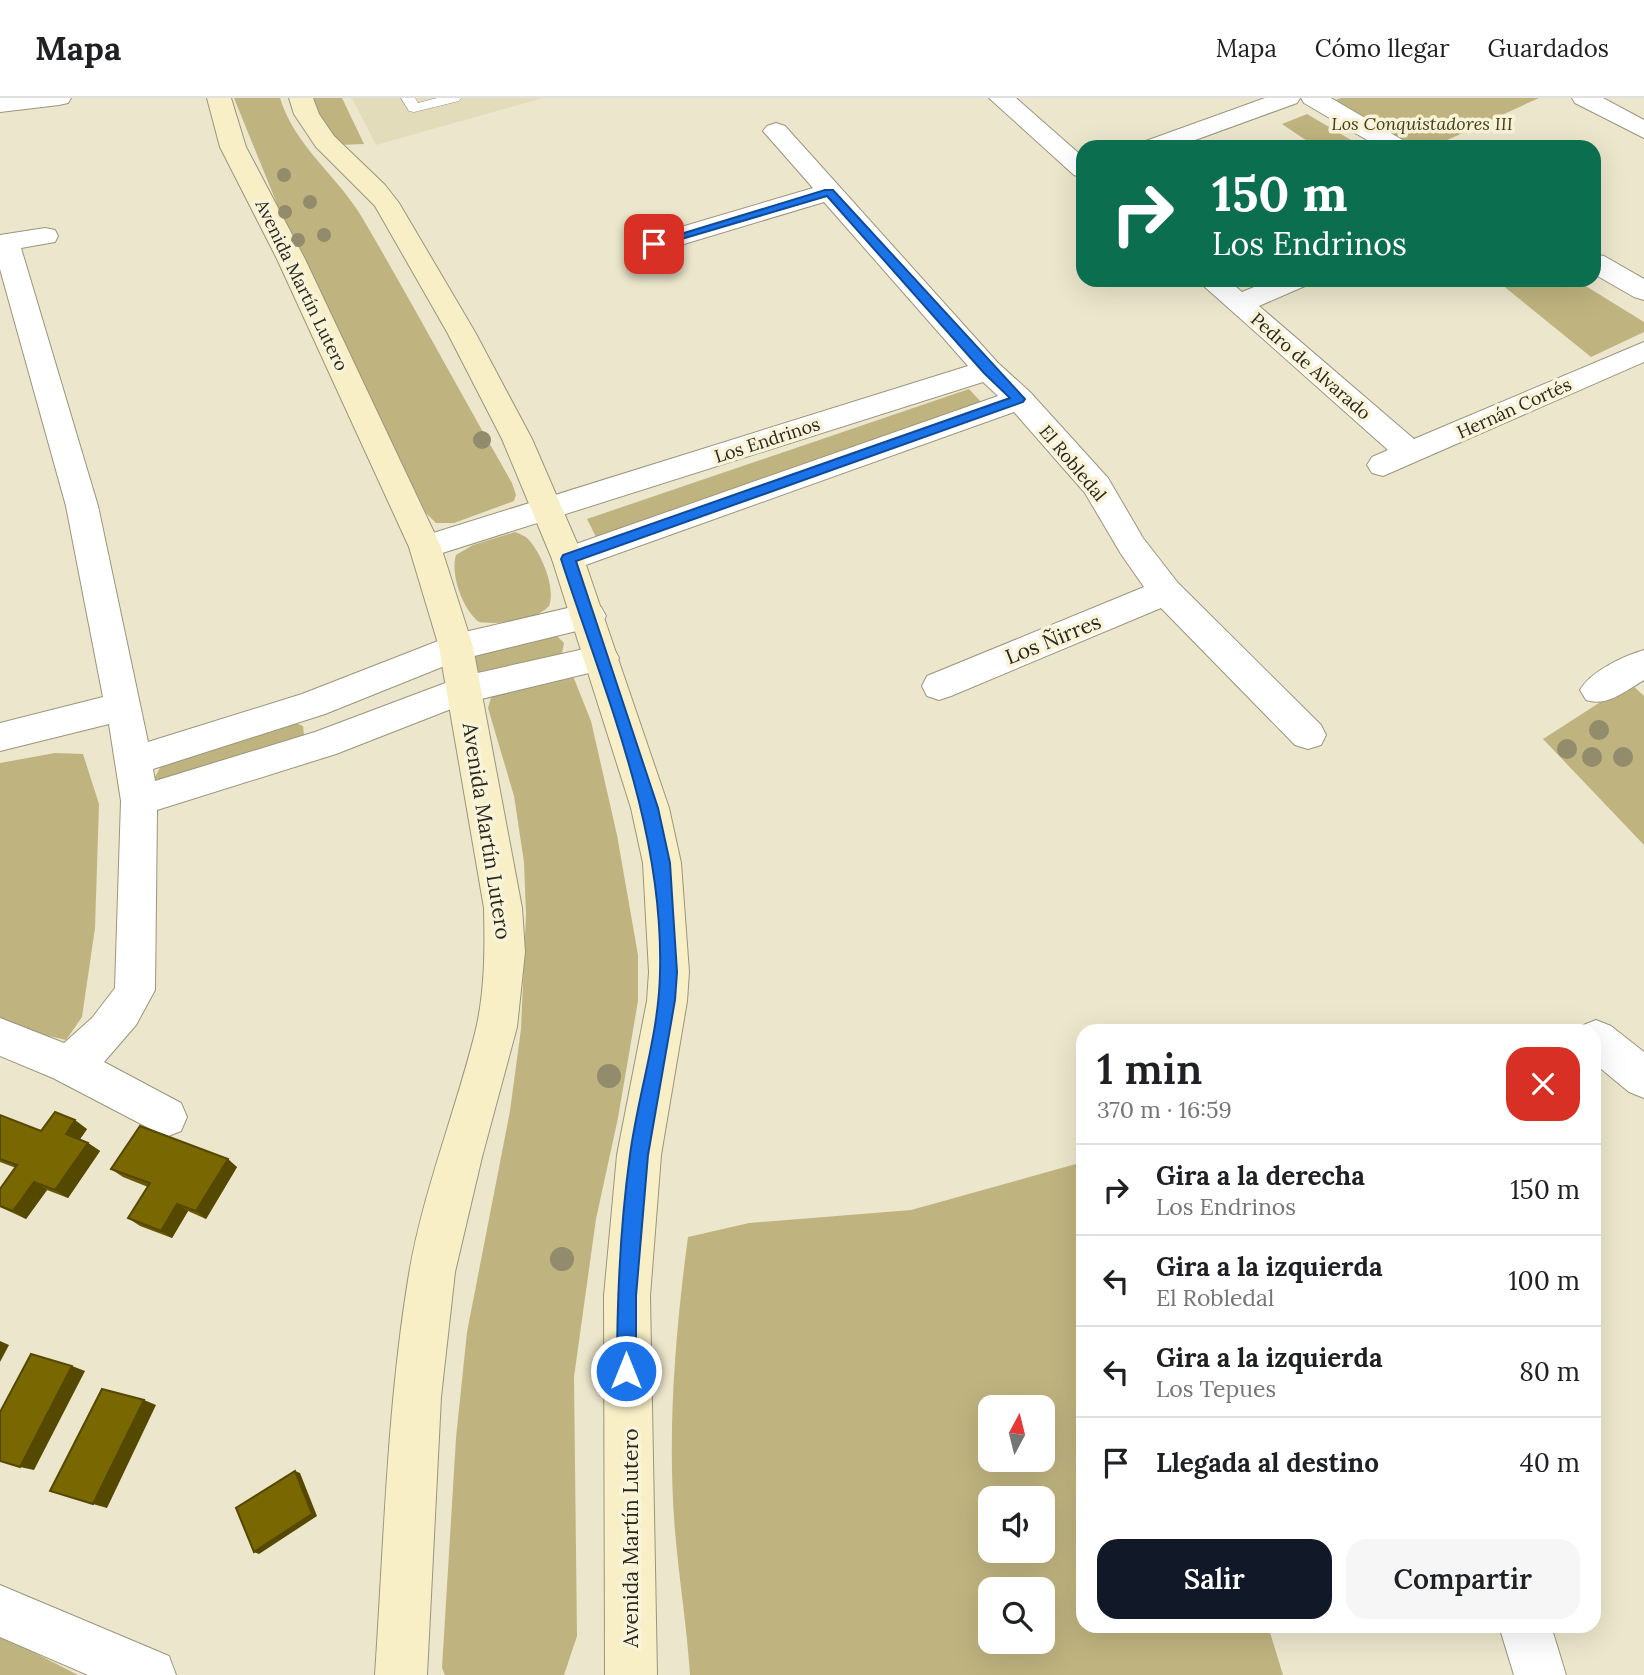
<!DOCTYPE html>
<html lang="es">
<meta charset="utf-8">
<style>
body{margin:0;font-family:Lora,serif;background:#f6f6f6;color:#202124;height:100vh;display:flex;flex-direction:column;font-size:26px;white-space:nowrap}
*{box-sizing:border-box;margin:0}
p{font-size:23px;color:#757577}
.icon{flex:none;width:38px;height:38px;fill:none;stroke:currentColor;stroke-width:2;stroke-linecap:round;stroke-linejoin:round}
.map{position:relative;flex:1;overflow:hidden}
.panel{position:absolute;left:1076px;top:926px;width:525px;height:609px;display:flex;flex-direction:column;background:#fff;border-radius:21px;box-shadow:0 7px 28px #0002}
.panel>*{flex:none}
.top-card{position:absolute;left:1076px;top:42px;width:525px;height:147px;border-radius:21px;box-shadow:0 7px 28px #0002;background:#0b6e4f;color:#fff;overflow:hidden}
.needle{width:46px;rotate:7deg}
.fabs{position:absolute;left:978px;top:1297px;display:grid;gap:14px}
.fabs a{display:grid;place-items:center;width:77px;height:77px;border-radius:14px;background:#fff;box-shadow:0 7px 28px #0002;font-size:35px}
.pin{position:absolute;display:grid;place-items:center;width:60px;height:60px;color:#fff;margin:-30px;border-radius:14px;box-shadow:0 4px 10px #0006}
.me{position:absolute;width:77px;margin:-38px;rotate:0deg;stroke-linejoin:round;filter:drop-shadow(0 0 5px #0008)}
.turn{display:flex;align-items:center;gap:24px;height:147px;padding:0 21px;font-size:32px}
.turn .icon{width:91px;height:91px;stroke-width:2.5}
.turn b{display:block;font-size:49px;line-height:60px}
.round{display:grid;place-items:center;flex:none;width:74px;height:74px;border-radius:21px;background:#f6f6f6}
.headline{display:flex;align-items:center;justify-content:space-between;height:119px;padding:0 21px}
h1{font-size:42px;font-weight:600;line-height:52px}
.action{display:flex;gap:14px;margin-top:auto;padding:14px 21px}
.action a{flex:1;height:80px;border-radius:21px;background:#111827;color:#fff;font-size:28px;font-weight:600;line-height:80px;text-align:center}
.action a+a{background:#f6f6f6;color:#202124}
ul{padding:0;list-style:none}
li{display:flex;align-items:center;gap:21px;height:91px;padding:0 21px;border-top:2px solid #e0e0e0}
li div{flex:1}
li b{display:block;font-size:26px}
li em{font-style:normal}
header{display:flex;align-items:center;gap:42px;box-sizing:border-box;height:98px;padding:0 35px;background:#fff;border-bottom:2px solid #e0e0e0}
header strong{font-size:33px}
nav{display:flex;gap:38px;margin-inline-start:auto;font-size:24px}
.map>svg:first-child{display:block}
.built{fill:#e3dcba}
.green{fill:#bfb47f;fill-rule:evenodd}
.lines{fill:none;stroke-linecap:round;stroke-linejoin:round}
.lane-casing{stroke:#9a957d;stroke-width:1}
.street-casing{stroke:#9a957d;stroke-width:2}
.secondary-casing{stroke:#9a957d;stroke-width:2}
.lane{fill:#fff;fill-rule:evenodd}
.street{fill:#fff;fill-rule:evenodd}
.secondary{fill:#f8efc7;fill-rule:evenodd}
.tree{fill:#928b6c}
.wall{fill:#685902}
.shaded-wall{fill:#554801}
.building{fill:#796702;stroke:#554801;stroke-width:2}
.route{fill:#1a73e8;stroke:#114b97;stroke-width:2}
.labels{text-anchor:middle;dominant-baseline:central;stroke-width:7;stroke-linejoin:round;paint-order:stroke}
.far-park-label{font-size:18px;font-style:italic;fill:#48401d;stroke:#f9f3d9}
.far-street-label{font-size:18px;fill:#2a281e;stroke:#f9f3d9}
.street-label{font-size:21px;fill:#2a281e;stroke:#f9f3d9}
</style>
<header>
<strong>Mapa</strong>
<nav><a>Mapa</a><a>Cómo llegar</a><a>Guardados</a></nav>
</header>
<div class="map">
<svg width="1644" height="1577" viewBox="0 0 1644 1577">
<rect width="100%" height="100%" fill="#ece6cc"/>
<path class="built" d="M352,0H543L376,47Z"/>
<g class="green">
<path d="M234,0H280C295,49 338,78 363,121C414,208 462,298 512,385L516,397L514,403L454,425H436L426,415L286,128Z"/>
<path d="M311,0H342L364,46L339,47L318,24Z"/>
<path d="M1341,0H1539L1432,49H1412L1336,2Z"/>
<path d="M1307,16L1363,49H1316L1282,26Z"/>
<path d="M1496,182H1576L1644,224V234L1591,259Z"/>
<path d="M969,291L983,306L596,439L587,421Z"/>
<path d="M515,434C520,436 526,438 530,443C542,458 556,490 549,508C535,523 499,527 479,524C463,512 450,477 456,457L473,447Z"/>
<path d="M556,537L564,545L562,555L558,557L482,575L477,574L474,559L477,556Z"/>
<path d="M573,578L591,623L617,737L638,857V903L618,1020L596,1121L574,1279L577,1538L564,1577H445L442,1570L456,1340L467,1234L510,1013L521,931L526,816L524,764L514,698L488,610L492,596Z"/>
<path d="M1630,585L1644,598V747L1543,641Z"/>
<path d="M293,624L303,628L304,637L298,646L171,686L154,681L163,664Z"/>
<path d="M55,655L83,656L99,706L95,830L82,919L66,942L36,935L0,921V665Z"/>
<path d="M1083,1064V1528H1268L1283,1577H690C687,1529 679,1481 675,1433C667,1335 675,1236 688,1139L749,1125L911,1112ZM990,1309H1043V1362H990ZM990,1400H1043V1452H990ZM990,1491H1043V1544H990Z"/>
<path d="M0,1537L78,1577H0Z"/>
</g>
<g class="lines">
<defs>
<path id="lane" d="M401,0H415L418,5L437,0H461L459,3L414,14L409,13Z"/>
<g id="street">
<path d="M0,0H71L68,5L59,7L0,14Z"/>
<path d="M989,0H1016L1083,59V80L1074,77Z"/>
<path d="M1265,0H1300L1297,5L1176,49H1139L1143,44Z"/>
<path d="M1301,0H1331L1406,44L1410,49H1379L1304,5Z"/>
<path d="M1572,0H1603L1644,22V40L1575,5Z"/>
<path d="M776,25L785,28L998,265L1030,294L1108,380L1143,440L1178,485L1321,627L1326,637L1321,647L1308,651L1295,647L1161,510L951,598L939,602L927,598L922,588L927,578L1144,489L1121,456L1085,395L1014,314L580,469L568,473L556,469L552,461L556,453L998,298L983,284L436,457L425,461L414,457L409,449L414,441L968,268L824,104L664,152L654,154L644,152L640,146L644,140L813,90L763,33L767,28Z"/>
<path d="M45,130L55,132L58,138L55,144L21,150L98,408L148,644L302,596L456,536L589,505L601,509L606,518L601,527L462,561L325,616L153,671L155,683L315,634L464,578L602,547L614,551L619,560L614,569L469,604L336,656L157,712L155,892L136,927L104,964L181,1005L187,1019L181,1033L166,1039L53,980L0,958V920L64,945L92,920L115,890L121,703L109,626L0,653V625L103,599L66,408L0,171V137Z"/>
<path d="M1594,156L1604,158L1644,181V202L1634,199L1594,176Z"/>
<path d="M1197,182H1228L1242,194L1271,182H1309L1305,188L1259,208L1414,341L1644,244V264L1383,378L1372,375L1367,367L1372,359L1388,352Z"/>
<path d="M1644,552V582C1625,593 1608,609 1586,602L1580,592C1591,573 1624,558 1644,552Z"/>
<path d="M1596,922L1611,928L1644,954V1000L1629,994L1594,965V933H1579L1581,928Z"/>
<path d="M0,1487L169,1558L176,1577H88L0,1539Z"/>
<path d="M1499,1528H1551L1566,1577H1514Z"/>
</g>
<g id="secondary">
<path d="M207,0H231L246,49L305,161L441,449L473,549L522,810L525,854L517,929L482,1059L455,1174L441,1299L427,1577H375C384,1444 387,1308 409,1176C423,1093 456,1013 476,931C485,892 485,850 484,810L439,549L409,449L277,161L220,49Z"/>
<path d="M289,0H313L319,16L334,38L385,87L399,105L475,234L532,341L584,461L669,710L681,765L689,874L687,903L661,1057L650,1198L657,1577H605L604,1198L617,1057L647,903L649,874L643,765L631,710L552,461L502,341L447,234L375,108L316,49L294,16Z"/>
</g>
</defs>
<use href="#lane" class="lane-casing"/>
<use href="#street" class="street-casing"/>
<use href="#secondary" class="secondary-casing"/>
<use href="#lane" class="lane"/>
<use href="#street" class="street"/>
<use href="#secondary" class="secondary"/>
</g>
<g class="tree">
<circle cx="284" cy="77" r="7"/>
<circle cx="310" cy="104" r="7"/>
<circle cx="285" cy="114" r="7"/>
<circle cx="324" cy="137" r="7"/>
<circle cx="298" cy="142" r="7"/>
<circle cx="482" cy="342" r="9"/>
<circle cx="1599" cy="632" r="10"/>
<circle cx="1567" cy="651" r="10"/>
<circle cx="1592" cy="659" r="10"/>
<circle cx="1623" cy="659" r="10"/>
<circle cx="609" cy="978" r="12"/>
<circle cx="562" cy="1161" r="12"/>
</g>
<g class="wall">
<path d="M0,1017L41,1033L87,1031L80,1041L88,1045L100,1053L68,1100L47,1092L26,1121L0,1109V1091L16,1070L0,1064Z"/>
<path d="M237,1069L206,1121L188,1113L172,1140L140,1128L128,1120L148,1089L123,1079L111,1071Z"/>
</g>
<g class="shaded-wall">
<path d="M75,1022L87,1031L78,1044L66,1036Z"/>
<path d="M88,1045L100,1053L68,1100L55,1092Z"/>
<path d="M228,1061L237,1069L206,1121L196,1113Z"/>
<path d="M34,1084L47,1092L26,1121L13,1113Z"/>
<path d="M177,1106L188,1113L172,1140L161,1133Z"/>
<path d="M0,1243L9,1247L0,1264Z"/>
<path d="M72,1268L85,1273L34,1372L20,1369Z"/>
<path d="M144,1302L156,1307L107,1410L93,1406Z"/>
<path d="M295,1373L300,1375L317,1418L259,1456L254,1454Z"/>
</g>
<g class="building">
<path d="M55,1014L75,1022L66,1036L88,1045L55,1092L34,1084L13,1113L0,1108V1091L17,1067L0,1061V1017L41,1033Z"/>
<path d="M140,1028L228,1061L196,1113L177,1106L161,1133L128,1120L150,1085L111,1071Z"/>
<path d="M31,1256L72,1268L20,1369L0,1363V1314Z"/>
<path d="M102,1291L144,1302L93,1406L50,1393Z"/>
<path d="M295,1373L312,1416L254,1454L236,1410Z"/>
</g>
<path class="route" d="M825,92H833L1025,301L1023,304L576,463L658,710L670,765L673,813L677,874L675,902L648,1057L636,1198V1273L633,1280L626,1283L620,1280L617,1273C617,1201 620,1129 630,1057C638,996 659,936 660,875C664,731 605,596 561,461L563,457L1010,300L984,275L827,98L658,148L648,146Z"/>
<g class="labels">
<g class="far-park-label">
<text x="1422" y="25">Los Conquistadores III</text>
</g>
<g class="far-street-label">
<text transform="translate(302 187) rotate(64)">Avenida Martín Lutero</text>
<text transform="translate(1311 268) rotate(41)">Pedro de Alvarado</text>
<text transform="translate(1514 310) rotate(-24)">Hernán Cortés</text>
<text transform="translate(767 342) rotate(-18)">Los Endrinos</text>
<text transform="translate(1073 365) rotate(50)">El Robledal</text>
</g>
<g class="street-label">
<text transform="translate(1053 541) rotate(-22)">Los Ñirres</text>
<text transform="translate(487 733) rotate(81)">Avenida Martín Lutero</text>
<text transform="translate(630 1440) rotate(-90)">Avenida Martín Lutero</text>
</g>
</g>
</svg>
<div class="fabs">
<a><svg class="needle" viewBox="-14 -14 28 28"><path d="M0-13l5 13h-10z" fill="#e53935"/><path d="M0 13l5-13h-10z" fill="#757577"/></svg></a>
<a><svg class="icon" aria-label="sound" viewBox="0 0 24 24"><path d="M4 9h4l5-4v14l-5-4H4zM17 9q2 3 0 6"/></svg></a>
<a><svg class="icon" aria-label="search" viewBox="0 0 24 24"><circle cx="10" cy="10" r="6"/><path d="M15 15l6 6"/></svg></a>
</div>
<div class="pin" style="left:654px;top:146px;background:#d93025"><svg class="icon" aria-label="arrive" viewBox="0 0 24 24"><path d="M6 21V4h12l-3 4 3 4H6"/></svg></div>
<svg class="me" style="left:626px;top:1273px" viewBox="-20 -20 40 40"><circle r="17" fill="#1a73e8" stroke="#fff" stroke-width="3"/><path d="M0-11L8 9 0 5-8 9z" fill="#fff"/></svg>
<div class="top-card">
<div class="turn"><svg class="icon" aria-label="right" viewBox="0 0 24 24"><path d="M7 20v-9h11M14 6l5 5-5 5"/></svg><div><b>150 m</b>Los Endrinos</div></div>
</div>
<section class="panel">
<div class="headline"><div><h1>1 min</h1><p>370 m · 16:59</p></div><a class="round" style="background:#d93025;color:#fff"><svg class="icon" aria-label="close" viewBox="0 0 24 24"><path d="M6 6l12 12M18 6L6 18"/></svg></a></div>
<ul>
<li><svg class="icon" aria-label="right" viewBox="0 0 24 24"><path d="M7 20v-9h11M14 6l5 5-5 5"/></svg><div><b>Gira a la derecha</b><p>Los Endrinos</p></div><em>150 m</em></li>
<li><svg class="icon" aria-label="left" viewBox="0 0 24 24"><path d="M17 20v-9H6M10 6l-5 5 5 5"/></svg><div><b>Gira a la izquierda</b><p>El Robledal</p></div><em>100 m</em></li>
<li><svg class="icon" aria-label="left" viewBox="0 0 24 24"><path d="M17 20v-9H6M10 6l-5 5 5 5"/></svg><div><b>Gira a la izquierda</b><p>Los Tepues</p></div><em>80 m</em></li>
<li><svg class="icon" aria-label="arrive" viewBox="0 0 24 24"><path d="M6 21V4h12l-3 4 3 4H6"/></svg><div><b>Llegada al destino</b></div><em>40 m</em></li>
</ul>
<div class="action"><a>Salir</a><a>Compartir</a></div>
</section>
</div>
